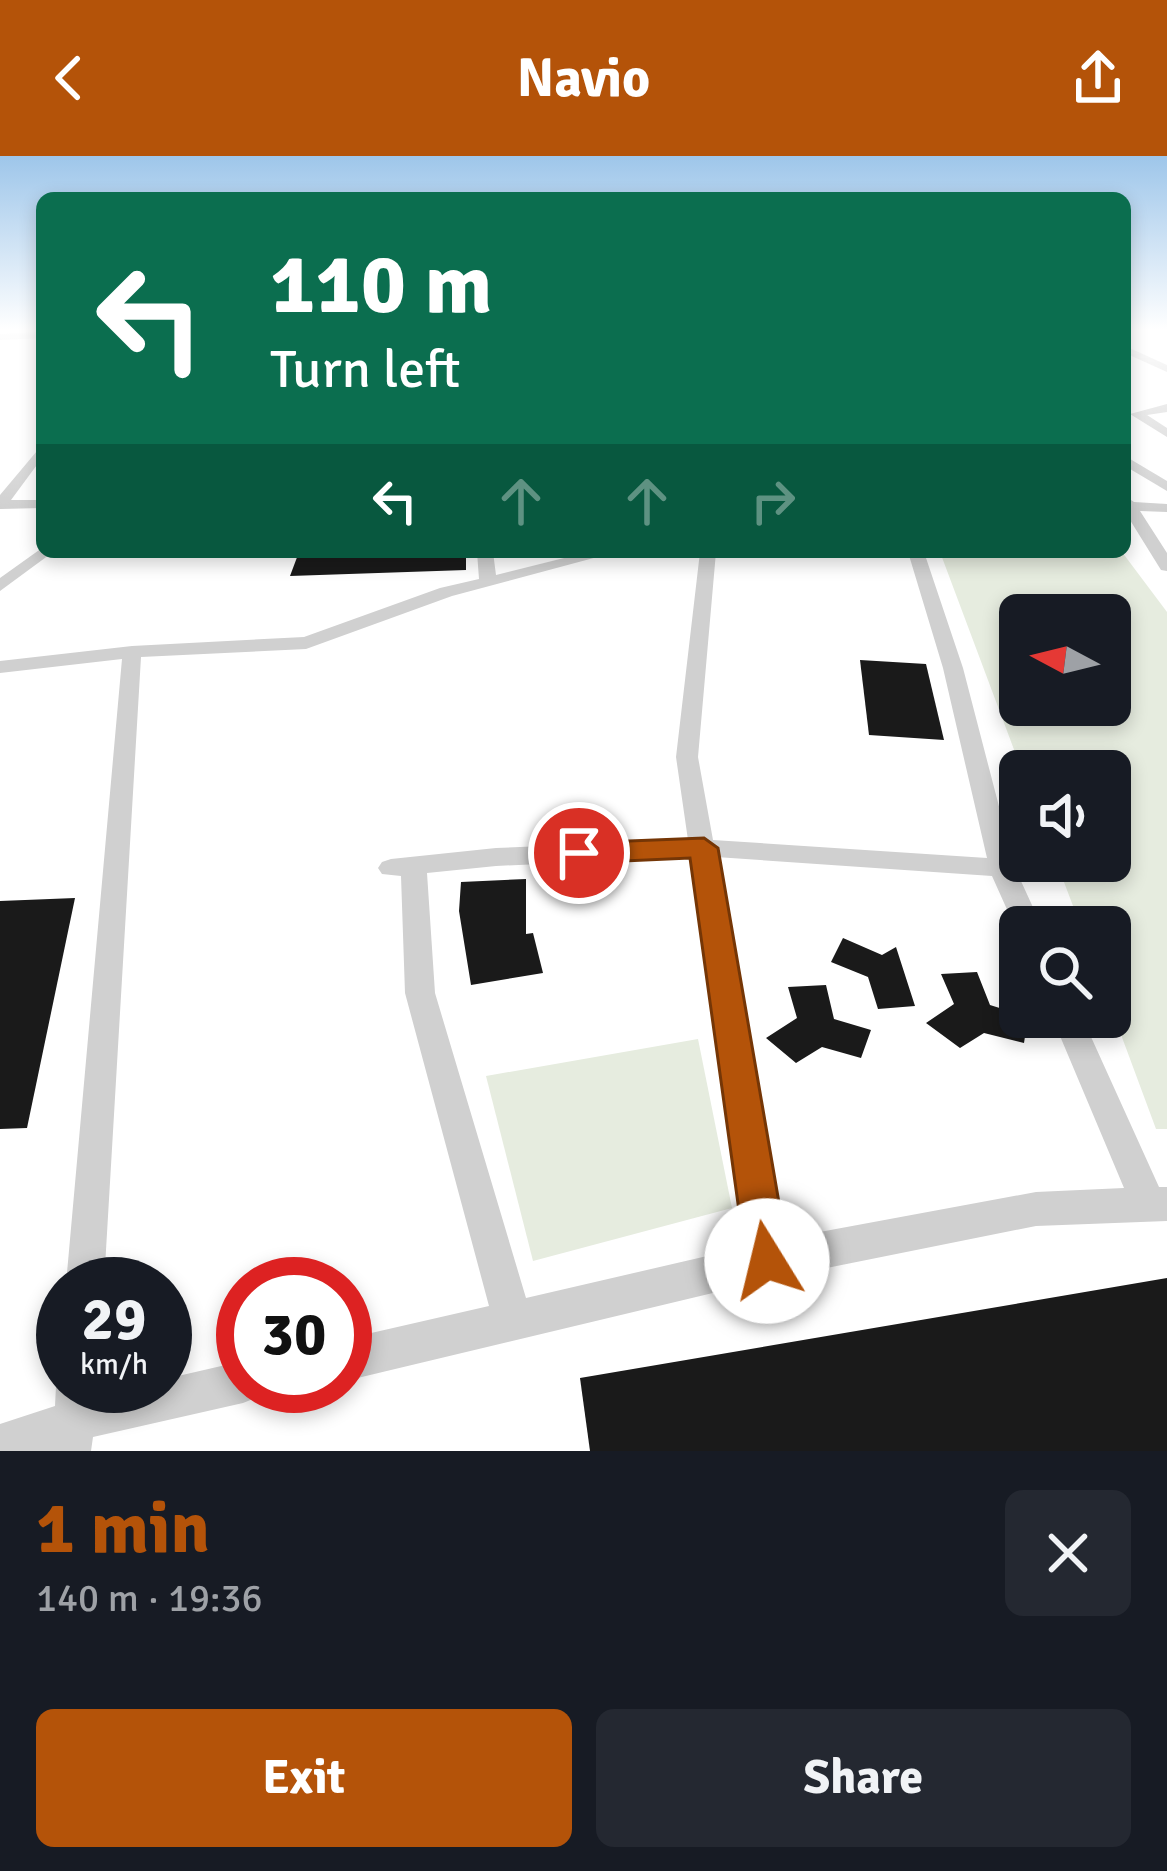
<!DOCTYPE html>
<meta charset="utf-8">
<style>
body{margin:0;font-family:Signika,sans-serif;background:#242831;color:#f1f3f6;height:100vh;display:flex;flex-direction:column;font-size:45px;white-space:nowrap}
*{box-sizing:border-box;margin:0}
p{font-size:39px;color:#9ea1a6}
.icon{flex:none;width:66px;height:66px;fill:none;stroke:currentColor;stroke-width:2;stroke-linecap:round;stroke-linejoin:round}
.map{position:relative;height:1295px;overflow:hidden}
.panel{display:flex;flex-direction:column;background:#171b24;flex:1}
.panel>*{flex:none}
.top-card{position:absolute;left:36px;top:36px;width:1095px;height:366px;border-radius:18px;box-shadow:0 6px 18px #0003;background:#0b6e4f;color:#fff;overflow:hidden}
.needle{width:78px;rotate:277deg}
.tools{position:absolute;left:999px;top:438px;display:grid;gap:24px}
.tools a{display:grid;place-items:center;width:132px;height:132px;border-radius:18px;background:#171b24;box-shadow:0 6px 18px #0003;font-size:60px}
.speed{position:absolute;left:36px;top:1101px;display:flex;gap:24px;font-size:60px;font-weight:700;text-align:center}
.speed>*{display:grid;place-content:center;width:156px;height:156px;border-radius:50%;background:#171b24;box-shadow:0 6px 18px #0003;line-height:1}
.speed small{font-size:30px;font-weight:400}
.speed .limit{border:18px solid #d22;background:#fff;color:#111}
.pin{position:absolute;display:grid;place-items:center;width:102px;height:102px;color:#fff;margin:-51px;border:6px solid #fff;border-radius:50%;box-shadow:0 3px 12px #0007}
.me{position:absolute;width:132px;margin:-66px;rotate:351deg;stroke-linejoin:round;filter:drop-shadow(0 0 9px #0008)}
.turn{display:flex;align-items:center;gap:42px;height:252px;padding:0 36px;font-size:54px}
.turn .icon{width:156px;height:156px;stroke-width:2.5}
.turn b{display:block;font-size:84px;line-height:102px}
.lanes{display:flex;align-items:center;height:114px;padding:0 36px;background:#0003;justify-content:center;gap:60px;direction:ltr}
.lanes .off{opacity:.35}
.round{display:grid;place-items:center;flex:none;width:126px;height:126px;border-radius:18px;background:#242831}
.overview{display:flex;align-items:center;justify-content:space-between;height:204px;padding:0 36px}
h1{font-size:72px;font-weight:800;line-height:90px;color:#b45309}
.primary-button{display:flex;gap:24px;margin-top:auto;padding:24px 36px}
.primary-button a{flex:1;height:138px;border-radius:18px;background:#b45309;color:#fff;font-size:48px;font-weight:800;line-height:138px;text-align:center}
.primary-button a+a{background:#242831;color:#f1f3f6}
header{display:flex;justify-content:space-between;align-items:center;height:156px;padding:0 36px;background:#b45309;color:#fff;font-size:54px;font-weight:800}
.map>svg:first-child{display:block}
.green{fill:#e6ecdf;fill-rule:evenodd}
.building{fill:#1a1a1a}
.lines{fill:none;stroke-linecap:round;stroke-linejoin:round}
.minor{fill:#d0d0d0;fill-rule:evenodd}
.route{fill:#b45309;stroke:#753606;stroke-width:3}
</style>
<header><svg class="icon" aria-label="back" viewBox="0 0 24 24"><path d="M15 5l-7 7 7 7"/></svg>Navio<svg class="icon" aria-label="share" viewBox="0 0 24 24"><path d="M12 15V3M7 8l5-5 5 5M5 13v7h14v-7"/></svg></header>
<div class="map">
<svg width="1167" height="1295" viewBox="0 0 1167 1295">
<rect width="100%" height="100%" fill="#fff"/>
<g class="green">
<path d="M940,396H1122L1167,456V973H1156L1110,849V771H1081L1056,705H1110V615H1022ZM1020,459H1110V549H1020Z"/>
<path d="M698,883L732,1052L533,1105L486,920Z"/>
</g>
<g class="building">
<path d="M299,396H466V414L290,420Z"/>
<path d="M860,504L926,508L944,584L869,579Z"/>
<path d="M526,723V778L533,777L543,817L471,829L459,755L461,726Z"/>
<path d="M75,742L27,972L0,973V745Z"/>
<path d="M843,782L882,799L896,791L915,850L878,853L868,821L831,806Z"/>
<path d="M977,816L990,849L1028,861L1024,887L984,877L960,892L926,867L954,848L941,818Z"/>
<path d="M826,829L834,863L871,874L861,902L822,891L796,907L766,882L797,862L788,831Z"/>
<path d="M1167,1122V1295H590L580,1222Z"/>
</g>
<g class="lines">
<g class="minor">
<path d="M42,176V182L0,184V178Z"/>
<path d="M1125,190L1167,209V216L1125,197Z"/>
<path d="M1167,248V256L1147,259L1167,272V281L1130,258Z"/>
<path d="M42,289V302L11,344H42V352L0,353V339Z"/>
<path d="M1125,300L1167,325V335L1125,310Z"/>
<path d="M1125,340L1134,346L1167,348V356L1140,355L1167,397V415L1161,414L1125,356Z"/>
<path d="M42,392V396H53L0,435V422Z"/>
<path d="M477,396H493L496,419L588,396H616L452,440L306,493L141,501L104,1128H66L122,503L0,517V505L132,490L304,481L440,432L479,423Z"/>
<path d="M700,396H716L698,601L713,684L987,702L943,512L908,396H924L963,512L1015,712L1042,771H1020L1018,778L992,720L716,701L782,1083L1036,1036L1124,1032L1052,861H1082L1159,1031H1167V1065L1036,1070L767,1124L345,1225V1183L489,1150L405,837L401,720L382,718L378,712L382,706L391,703L496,692L688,684L676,601ZM690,701L746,1091L526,1142L435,837L427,717L496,710Z"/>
<path d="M243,1205V1230H262L258,1241L243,1247L93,1281L91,1295H0V1268L55,1250L56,1230L63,1215V1230H98V1238L131,1230H165V1223Z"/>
</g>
</g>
<linearGradient id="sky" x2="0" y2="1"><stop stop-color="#9ec6ea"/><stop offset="0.49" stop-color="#fff"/><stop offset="1" stop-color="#fff" stop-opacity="0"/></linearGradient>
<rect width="1167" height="354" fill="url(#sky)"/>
<path class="route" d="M704,682L718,692L789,1105L783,1120L767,1126L752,1120L746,1105L690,702L579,707L564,697L579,687Z"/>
</svg>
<div class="tools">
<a><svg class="needle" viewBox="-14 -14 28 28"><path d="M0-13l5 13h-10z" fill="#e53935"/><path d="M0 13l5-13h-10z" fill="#9ea1a6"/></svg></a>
<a><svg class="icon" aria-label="sound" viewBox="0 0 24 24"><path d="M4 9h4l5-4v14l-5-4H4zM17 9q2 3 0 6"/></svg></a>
<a><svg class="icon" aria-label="search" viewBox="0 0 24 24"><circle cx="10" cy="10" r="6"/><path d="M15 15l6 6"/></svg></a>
</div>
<div class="speed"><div>29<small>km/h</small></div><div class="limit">30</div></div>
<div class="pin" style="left:579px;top:697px;background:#d93025"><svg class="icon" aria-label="arrive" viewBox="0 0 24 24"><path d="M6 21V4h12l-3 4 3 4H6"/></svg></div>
<svg class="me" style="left:767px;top:1105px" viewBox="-20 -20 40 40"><circle r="19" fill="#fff"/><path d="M0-13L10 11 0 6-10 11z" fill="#b45309"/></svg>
<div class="top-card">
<div class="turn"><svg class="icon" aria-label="left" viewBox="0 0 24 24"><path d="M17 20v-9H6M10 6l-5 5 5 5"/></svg><div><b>110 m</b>Turn left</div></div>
<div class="lanes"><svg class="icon" aria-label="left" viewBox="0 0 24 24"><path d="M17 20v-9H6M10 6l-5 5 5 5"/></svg><svg class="icon off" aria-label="ahead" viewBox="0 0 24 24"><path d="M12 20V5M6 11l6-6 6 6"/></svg><svg class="icon off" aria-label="ahead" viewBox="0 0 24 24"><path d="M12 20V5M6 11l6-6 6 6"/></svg><svg class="icon off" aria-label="right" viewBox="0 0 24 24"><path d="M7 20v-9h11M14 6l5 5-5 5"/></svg></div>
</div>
</div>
<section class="panel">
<div class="overview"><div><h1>1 min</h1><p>140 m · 19:36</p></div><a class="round"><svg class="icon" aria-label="close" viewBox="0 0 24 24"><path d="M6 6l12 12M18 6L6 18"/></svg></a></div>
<div class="primary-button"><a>Exit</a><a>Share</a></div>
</section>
